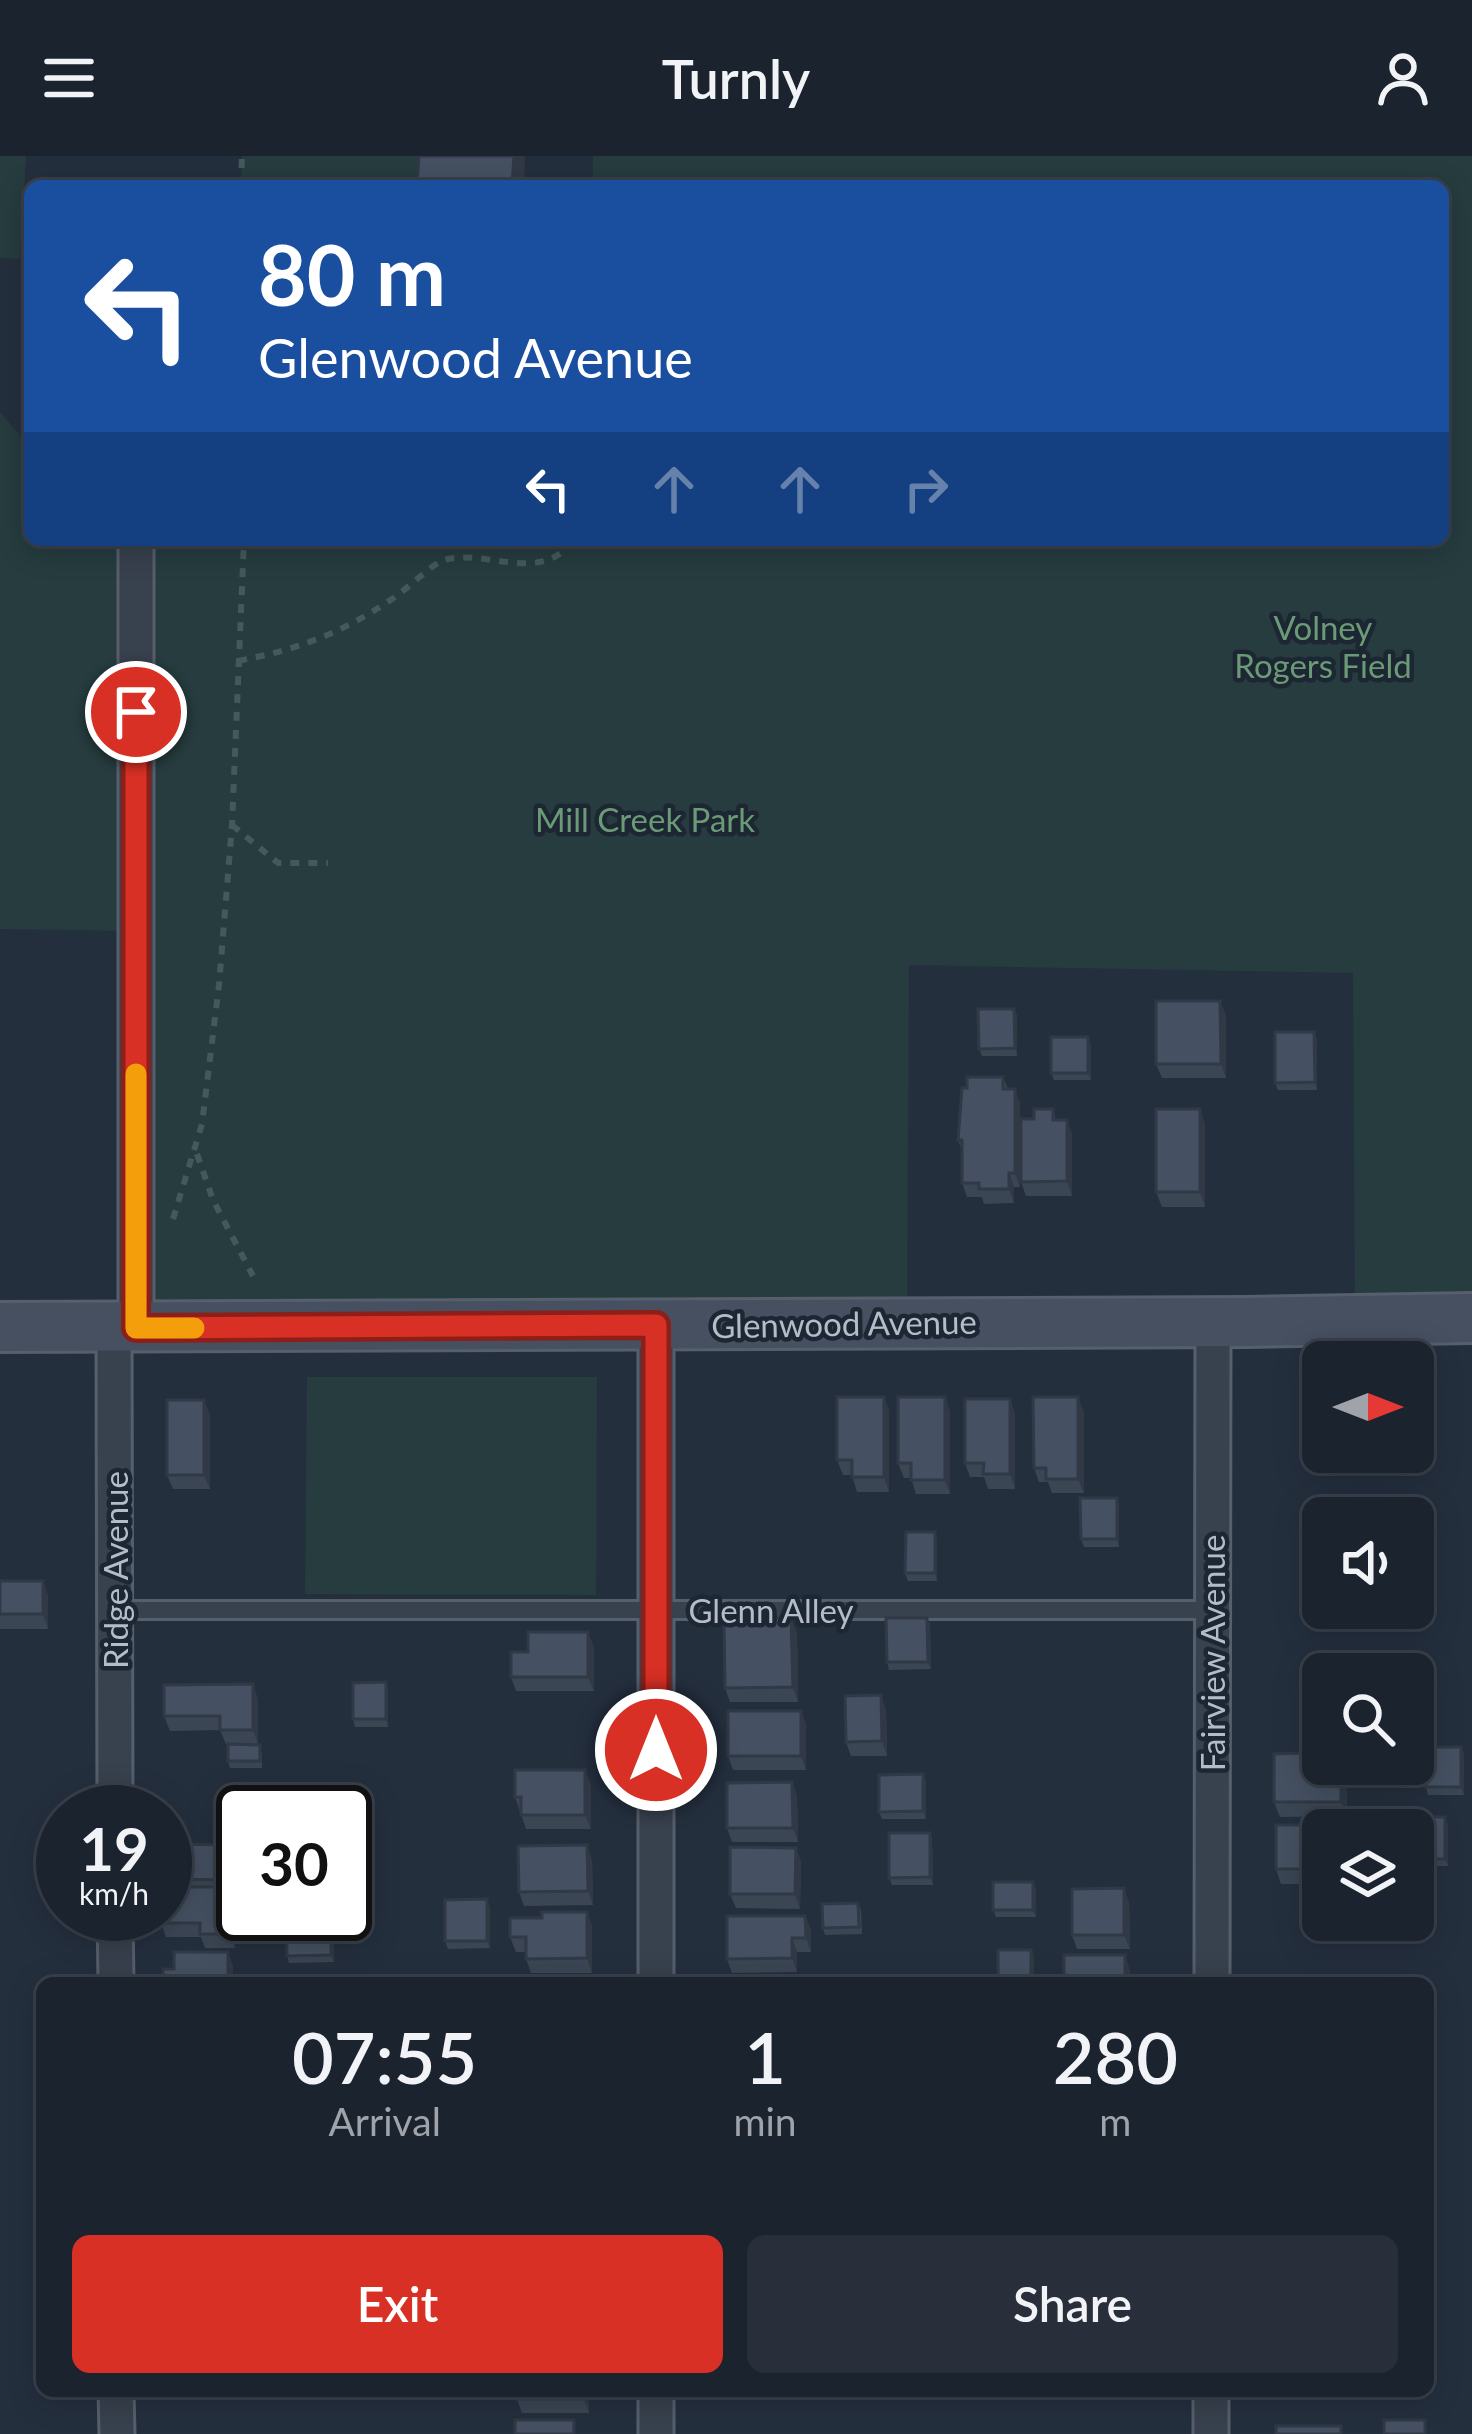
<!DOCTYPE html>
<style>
body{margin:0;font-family:Lato,sans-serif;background:#282f3a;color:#f1f3f6;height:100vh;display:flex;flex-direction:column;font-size:45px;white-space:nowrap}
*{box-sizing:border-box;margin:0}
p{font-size:39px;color:#a0a4aa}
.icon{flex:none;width:66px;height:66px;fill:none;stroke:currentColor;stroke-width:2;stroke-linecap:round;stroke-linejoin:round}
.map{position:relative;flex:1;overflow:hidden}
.panel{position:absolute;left:36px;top:1821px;width:1398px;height:420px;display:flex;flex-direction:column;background:#1b232e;border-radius:18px;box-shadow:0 6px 30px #0003,0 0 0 3px #39404a}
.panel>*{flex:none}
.guide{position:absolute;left:24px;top:24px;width:1425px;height:366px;border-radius:18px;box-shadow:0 6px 30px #0003,0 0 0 3px #39404a;background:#1a4fa0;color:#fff;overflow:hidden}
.needle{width:78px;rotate:90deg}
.tools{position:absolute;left:1302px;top:1185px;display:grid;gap:24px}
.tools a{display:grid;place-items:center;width:132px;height:132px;border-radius:18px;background:#1b232e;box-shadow:0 6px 30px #0003,0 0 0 3px #39404a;font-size:60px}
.speed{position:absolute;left:36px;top:1629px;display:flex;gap:24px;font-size:60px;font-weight:700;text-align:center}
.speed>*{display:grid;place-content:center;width:156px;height:156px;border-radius:50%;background:#1b232e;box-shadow:0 6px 30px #0003,0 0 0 3px #39404a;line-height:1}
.speed small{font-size:30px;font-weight:400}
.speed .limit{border:6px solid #111;border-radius:18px;background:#fff;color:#111}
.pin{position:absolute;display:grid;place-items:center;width:102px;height:102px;color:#fff;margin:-51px;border:6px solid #fff;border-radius:50%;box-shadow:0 3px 12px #0007}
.me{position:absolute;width:132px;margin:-66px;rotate:0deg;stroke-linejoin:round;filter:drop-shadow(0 0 9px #0008)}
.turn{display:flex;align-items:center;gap:42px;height:252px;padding:0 36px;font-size:54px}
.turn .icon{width:156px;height:156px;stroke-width:2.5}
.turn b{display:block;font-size:84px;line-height:102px}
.lanes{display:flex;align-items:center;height:114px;padding:0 36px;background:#0003;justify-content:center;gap:60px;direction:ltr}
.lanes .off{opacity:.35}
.eta{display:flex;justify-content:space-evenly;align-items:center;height:204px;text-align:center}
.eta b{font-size:72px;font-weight:600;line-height:84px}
.action{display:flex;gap:24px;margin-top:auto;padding:24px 36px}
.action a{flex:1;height:138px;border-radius:18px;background:#d93025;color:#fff;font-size:48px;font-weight:600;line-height:138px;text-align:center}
.action a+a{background:#282f3a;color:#f1f3f6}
header{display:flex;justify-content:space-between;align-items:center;height:156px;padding:0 36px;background:#1b232e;font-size:54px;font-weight:600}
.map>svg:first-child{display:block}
.green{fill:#263c3f}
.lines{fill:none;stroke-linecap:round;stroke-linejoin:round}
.service-casing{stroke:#565f6c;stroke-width:22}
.minor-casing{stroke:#565f6c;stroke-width:39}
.secondary-casing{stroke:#565f6c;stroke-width:54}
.path{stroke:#44595c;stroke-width:6;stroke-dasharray:9 9;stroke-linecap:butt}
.service{stroke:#38414e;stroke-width:16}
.minor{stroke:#38414e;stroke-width:33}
.secondary{stroke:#465061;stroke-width:48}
.wall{fill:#3b4654}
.shaded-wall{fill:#303945}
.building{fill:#455162;stroke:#303945;stroke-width:3}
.route-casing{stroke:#8d1f18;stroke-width:30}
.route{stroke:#d93025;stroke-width:21}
.slow{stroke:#f59e0b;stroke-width:21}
.labels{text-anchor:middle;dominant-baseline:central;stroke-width:9;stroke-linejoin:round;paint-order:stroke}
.park-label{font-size:33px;fill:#6b9a76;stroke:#1d2633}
.street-label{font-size:33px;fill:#b4bcc9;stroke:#1d2633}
</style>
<header><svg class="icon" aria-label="menu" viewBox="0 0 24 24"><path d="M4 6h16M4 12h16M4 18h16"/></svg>Turnly<svg class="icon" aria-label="person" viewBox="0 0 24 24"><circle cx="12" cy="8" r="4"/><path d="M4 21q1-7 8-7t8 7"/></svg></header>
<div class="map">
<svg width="1472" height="2278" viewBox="0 0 1472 2278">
<rect width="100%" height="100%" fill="#242f3e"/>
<g class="green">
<path d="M0,0H26L20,103L0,102Z"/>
<path d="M242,0H430L428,30H241Z"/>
<path d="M593,0H1472V1162L1355,1164L1353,817L909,809L907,1167L136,1172L135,775L0,773V256L30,291V384H1443V30H593Z"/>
<path d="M307,1221H597L596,1439L305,1438Z"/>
</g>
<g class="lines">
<defs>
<path id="service" d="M115,1454H1212"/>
<g id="minor">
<path d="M136,384V1172"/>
<path d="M656,1169V1827"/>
<path d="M114,1172L115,1656"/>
<path d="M115,1758L116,1827"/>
<path d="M1212,1827L1213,1166"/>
<path d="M116,2235L117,2278"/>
<path d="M656,2235V2278"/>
<path d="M1211,2278V2235"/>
</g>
<path id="secondary" d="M0,1171L1247,1166L1472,1162"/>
</defs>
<use href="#service" class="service-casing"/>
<use href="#minor" class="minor-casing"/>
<use href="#secondary" class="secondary-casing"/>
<g class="path">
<path d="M241,30L242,0"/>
<path d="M238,505C299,493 340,478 392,443C405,435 433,407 444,404C480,393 529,422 562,396L565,384"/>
<path d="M232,669L278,707H328"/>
<path d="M197,998L213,1044L253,1120"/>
<path d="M173,1063L202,968L219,829L232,669L244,384"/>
</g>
<use href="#service" class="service"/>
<use href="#minor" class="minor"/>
<use href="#secondary" class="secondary"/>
</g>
<g class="wall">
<path d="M1014,853L1017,860V900H982L979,893Z"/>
<path d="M1226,859V922H1162L1156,908Z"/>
<path d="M1088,881L1091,889V924H1054L1051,917Z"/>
<path d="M1317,883V934H1278L1275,927Z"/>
<path d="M1003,921L1008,933L1020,947V1031H1014V1047L984,1048L982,1041H967L962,1027V994L958,984L967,932Z"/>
<path d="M1053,953L1056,964L1072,978V1040H1026L1021,1026L1034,963Z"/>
<path d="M1205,968V1051H1162L1156,1036Z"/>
<path d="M884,1241L889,1255V1336H857L852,1319H843L837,1304Z"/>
<path d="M950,1255V1338H916L911,1322H904L898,1307Z"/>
<path d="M1084,1256V1337H1052L1048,1326H1039L1034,1312Z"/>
<path d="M1015,1257V1333H988L984,1321H970L965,1307Z"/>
<path d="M210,1258V1333H173L167,1319Z"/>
<path d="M1117,1342L1119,1350V1391H1084L1081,1383Z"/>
<path d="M935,1376L937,1384V1425H908L905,1417Z"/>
<path d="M0,1425L48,1439V1473H0Z"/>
<path d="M927,1462L930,1469L931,1513L889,1514L887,1506Z"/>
<path d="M797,1477L798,1546H730L725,1532Z"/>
<path d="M594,1491V1535H516L511,1521Z"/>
<path d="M386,1526L388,1534V1571H355L353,1563Z"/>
<path d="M258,1543V1588H226L220,1574L170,1575L164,1560Z"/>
<path d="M886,1554L887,1600H851L846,1586Z"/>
<path d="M801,1555L806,1569V1614H733L728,1600Z"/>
<path d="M1321,1591L1323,1608L1346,1611L1347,1660L1280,1661L1274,1646L1305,1597Z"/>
<path d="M1461,1591L1464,1599V1639H1428L1426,1631Z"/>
<path d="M262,1596V1612H230L228,1605Z"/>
<path d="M923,1618L926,1626V1663H882L879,1656Z"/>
<path d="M792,1626L797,1640L798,1686H732L727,1672Z"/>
<path d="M591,1628V1673H526L515,1641Z"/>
<path d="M1445,1661L1448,1669V1710H1413V1674Z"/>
<path d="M1276,1669H1339L1341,1674H1323V1728H1281L1276,1713Z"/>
<path d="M930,1677L932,1684L933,1729H892L889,1722Z"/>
<path d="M165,1688L236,1704V1731L255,1758V1780H235V1792H205L201,1781H166L161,1767L165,1758Z"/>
<path d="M796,1692L801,1706L800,1753L736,1752L730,1738Z"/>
<path d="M592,1704L593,1749L524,1750L519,1736Z"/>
<path d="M1036,1733V1761H996L993,1754Z"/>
<path d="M1129,1746L1130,1793H1077L1072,1779Z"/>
<path d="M858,1747L861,1754L862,1778L825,1779L823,1772Z"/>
<path d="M490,1751V1792L448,1793L445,1785Z"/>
<path d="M587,1756L592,1771V1817H531L526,1803V1796H516L510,1781Z"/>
<path d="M805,1760L811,1774V1796H797V1816L732,1817L727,1803Z"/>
<path d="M334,1765V1806L289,1807L287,1800Z"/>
<path d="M1031,1794L1034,1801L1033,1827H1001L998,1820Z"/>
<path d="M589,2235V2257H522L517,2243Z"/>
</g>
<g class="shaded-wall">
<path d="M514,0H525L524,30H512Z"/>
<path d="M1220,845L1226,859V922L1221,908Z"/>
<path d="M1014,853L1017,860V900L1015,892Z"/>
<path d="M1314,876L1317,883V934L1315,926Z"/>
<path d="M1088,881L1091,889V924L1088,917Z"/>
<path d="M1015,933L1020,947V1031L1015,1017Z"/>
<path d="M1200,953L1205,968V1051L1200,1036Z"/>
<path d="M1067,964L1072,978V1040L1067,1025Z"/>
<path d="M1009,1017L1014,1031V1047L1009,1033Z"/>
<path d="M884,1241L889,1255V1336L884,1321Z"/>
<path d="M945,1241L950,1255V1338L945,1324Z"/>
<path d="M1078,1241L1084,1256V1337L1078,1323Z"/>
<path d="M1010,1243L1015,1257V1333L1010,1318Z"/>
<path d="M204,1244L210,1258V1333L204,1319Z"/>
<path d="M1117,1342L1119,1350V1391L1117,1383Z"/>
<path d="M935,1376L937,1384V1425L935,1417Z"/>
<path d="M43,1425L48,1439V1473L43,1458Z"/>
<path d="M791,1462L797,1477L798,1546L793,1531Z"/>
<path d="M927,1462L930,1469L931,1513L928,1506Z"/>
<path d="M588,1476L594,1491V1535L588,1521Z"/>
<path d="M386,1526L388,1534V1571L386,1563Z"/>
<path d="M253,1528L258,1543V1588L253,1574Z"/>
<path d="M881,1539L886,1554L887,1600L882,1585Z"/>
<path d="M801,1555L806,1569V1614L801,1600Z"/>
<path d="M1461,1591L1464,1599V1639L1461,1631Z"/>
<path d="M1341,1608H1345L1346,1611L1347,1660L1341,1646Z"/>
<path d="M585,1614L591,1628V1673L585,1659Z"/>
<path d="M923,1618L926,1626V1663L923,1655Z"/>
<path d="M792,1626L797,1640L798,1686L793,1672Z"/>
<path d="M1445,1661L1448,1669V1710L1445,1703Z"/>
<path d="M930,1677L932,1684L933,1729L930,1721Z"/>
<path d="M231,1689L236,1704V1738L231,1724Z"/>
<path d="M587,1689L592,1704L593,1749L588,1735Z"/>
<path d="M796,1692L801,1706L800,1753L795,1738Z"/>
<path d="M1033,1726L1036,1733V1761L1033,1754Z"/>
<path d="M1124,1732L1129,1746L1130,1793L1124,1779Z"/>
<path d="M487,1743L490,1751V1792L487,1785Z"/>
<path d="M587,1756L592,1771V1817L587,1802Z"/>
<path d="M250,1758H255V1780L250,1766Z"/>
<path d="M331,1758L334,1765V1806L331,1799Z"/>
<path d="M805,1760L811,1774V1796L806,1782Z"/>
<path d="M229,1766L235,1780V1792L229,1778Z"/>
<path d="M792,1782L797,1796V1816L792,1802Z"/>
<path d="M1031,1794L1034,1801L1033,1827L1031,1820Z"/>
<path d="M228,1796L233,1810V1827H228Z"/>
<path d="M1125,1799L1130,1814V1827H1125Z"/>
<path d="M584,2235H589V2257L584,2243Z"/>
</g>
<g class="building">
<path d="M419,0H514L512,30H417Z"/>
<path d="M1156,845H1220L1221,908H1156Z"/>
<path d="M978,853H1014L1015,892L979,893Z"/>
<path d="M1275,876H1314L1315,926L1275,927Z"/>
<rect x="1051" y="881" width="37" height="36"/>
<path d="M967,921H1003V933H1015V1017H1009V1033H979V1027H962V984H958L962,932H967Z"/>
<path d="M1034,953H1053V964H1067V1025L1021,1026V963H1034Z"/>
<rect x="1156" y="953" width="44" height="83"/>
<path d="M837,1241H884V1321H852V1304H837Z"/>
<path d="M898,1241H945V1324H911V1307H898Z"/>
<path d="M1033,1241H1078V1323H1046V1312H1034Z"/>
<path d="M965,1243H1010V1318H983L984,1307H965Z"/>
<rect x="167" y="1244" width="37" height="75"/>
<path d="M1080,1342H1117V1383H1081Z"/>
<path d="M906,1376H935V1417H905Z"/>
<rect x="0" y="1425" width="43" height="33"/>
<path d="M791,1462L793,1531L725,1532L724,1463Z"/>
<path d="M886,1462H927L928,1506H887Z"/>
<path d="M528,1476H588V1521H511V1496H528Z"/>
<path d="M386,1526V1563H353V1527Z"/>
<path d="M253,1528V1574H220V1560H164V1529Z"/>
<path d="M881,1539L882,1585L846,1586L845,1540Z"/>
<rect x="728" y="1555" width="73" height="45"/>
<path d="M228,1588L260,1589V1605H228Z"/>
<path d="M1305,1591H1321L1323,1608H1341V1646H1274V1598L1305,1597Z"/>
<rect x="1426" y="1591" width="35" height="40"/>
<path d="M515,1614H585V1659H521V1641H515Z"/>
<path d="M923,1618V1655L879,1656V1619Z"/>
<path d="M792,1626L793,1672H727V1627Z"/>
<path d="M1406,1661H1445V1703H1413V1674H1406Z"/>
<path d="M1276,1669H1339V1674H1323V1713H1276Z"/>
<path d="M889,1677H930V1721L889,1722Z"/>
<path d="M165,1688L231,1689V1724L165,1723Z"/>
<path d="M587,1689L588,1735L519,1736L518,1690Z"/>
<path d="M730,1691L796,1692L795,1738H730Z"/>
<rect x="993" y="1726" width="40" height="28"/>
<path d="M165,1731H243V1758H250V1766H229V1778H200V1767H161V1758H165Z"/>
<path d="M1124,1732V1779H1072V1733Z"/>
<path d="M487,1743V1785H445V1744Z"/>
<path d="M858,1747L859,1771L823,1772L822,1748Z"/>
<path d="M542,1756H587V1802L526,1803V1781H510V1762H542Z"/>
<path d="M286,1758H331V1799L287,1800Z"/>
<path d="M727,1760H805L806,1782H792V1802L727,1803Z"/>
<rect x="998" y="1794" width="33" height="26"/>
<path d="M174,1796H228V1827H163V1813H174Z"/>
<path d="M1064,1799H1125V1827H1077V1825H1064Z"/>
<path d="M516,2235H584V2243H517Z"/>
<rect x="515" y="2264" width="59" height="14"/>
<rect x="1384" y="2264" width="41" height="14"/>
<rect x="1276" y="2270" width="65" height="8"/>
</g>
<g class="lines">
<defs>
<path id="route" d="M136,556V1172L656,1169V1594"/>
</defs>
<use href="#route" class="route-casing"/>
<use href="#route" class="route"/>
<path class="slow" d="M136,918V1172H194"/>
</g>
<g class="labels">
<g class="park-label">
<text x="1323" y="471">Volney<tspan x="1323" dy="38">Rogers Field</tspan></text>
<text x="645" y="663">Mill Creek Park</text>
</g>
<g class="street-label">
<text transform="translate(844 1167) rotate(-1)">Glenwood Avenue</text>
<text transform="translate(115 1414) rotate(-90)">Ridge Avenue</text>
<text x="771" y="1454">Glenn Alley</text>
<text transform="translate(1212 1497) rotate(-90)">Fairview Avenue</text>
</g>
</g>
</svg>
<div class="tools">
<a><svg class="needle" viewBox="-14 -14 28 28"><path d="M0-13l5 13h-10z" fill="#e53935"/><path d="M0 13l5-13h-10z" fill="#a0a4aa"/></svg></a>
<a><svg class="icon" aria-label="sound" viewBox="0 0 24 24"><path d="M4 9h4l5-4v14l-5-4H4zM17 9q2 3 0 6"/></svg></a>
<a><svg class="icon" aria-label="search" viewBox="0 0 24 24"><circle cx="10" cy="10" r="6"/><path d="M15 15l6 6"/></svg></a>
<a><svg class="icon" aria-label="layers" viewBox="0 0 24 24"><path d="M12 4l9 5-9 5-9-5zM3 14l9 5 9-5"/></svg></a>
</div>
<div class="speed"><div>19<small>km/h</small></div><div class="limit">30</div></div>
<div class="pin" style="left:136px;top:556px;background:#d93025"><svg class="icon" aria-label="arrive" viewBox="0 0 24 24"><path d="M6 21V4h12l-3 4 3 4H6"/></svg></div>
<svg class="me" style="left:656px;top:1594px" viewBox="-20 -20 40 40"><circle r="17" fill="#d93025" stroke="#fff" stroke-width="3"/><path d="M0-11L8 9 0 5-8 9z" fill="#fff"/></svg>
<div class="guide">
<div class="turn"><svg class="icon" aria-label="left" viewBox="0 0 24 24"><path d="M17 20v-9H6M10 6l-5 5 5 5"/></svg><div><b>80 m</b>Glenwood Avenue</div></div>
<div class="lanes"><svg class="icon" aria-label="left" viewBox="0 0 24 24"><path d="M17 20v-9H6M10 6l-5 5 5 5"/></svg><svg class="icon off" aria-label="ahead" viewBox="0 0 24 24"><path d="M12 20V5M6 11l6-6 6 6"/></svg><svg class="icon off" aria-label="ahead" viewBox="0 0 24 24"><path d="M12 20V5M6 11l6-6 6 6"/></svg><svg class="icon off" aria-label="right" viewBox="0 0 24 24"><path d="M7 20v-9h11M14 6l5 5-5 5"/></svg></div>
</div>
<section class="panel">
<div class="eta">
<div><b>07:55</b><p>Arrival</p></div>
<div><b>1</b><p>min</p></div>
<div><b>280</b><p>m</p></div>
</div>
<div class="action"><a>Exit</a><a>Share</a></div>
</section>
</div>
